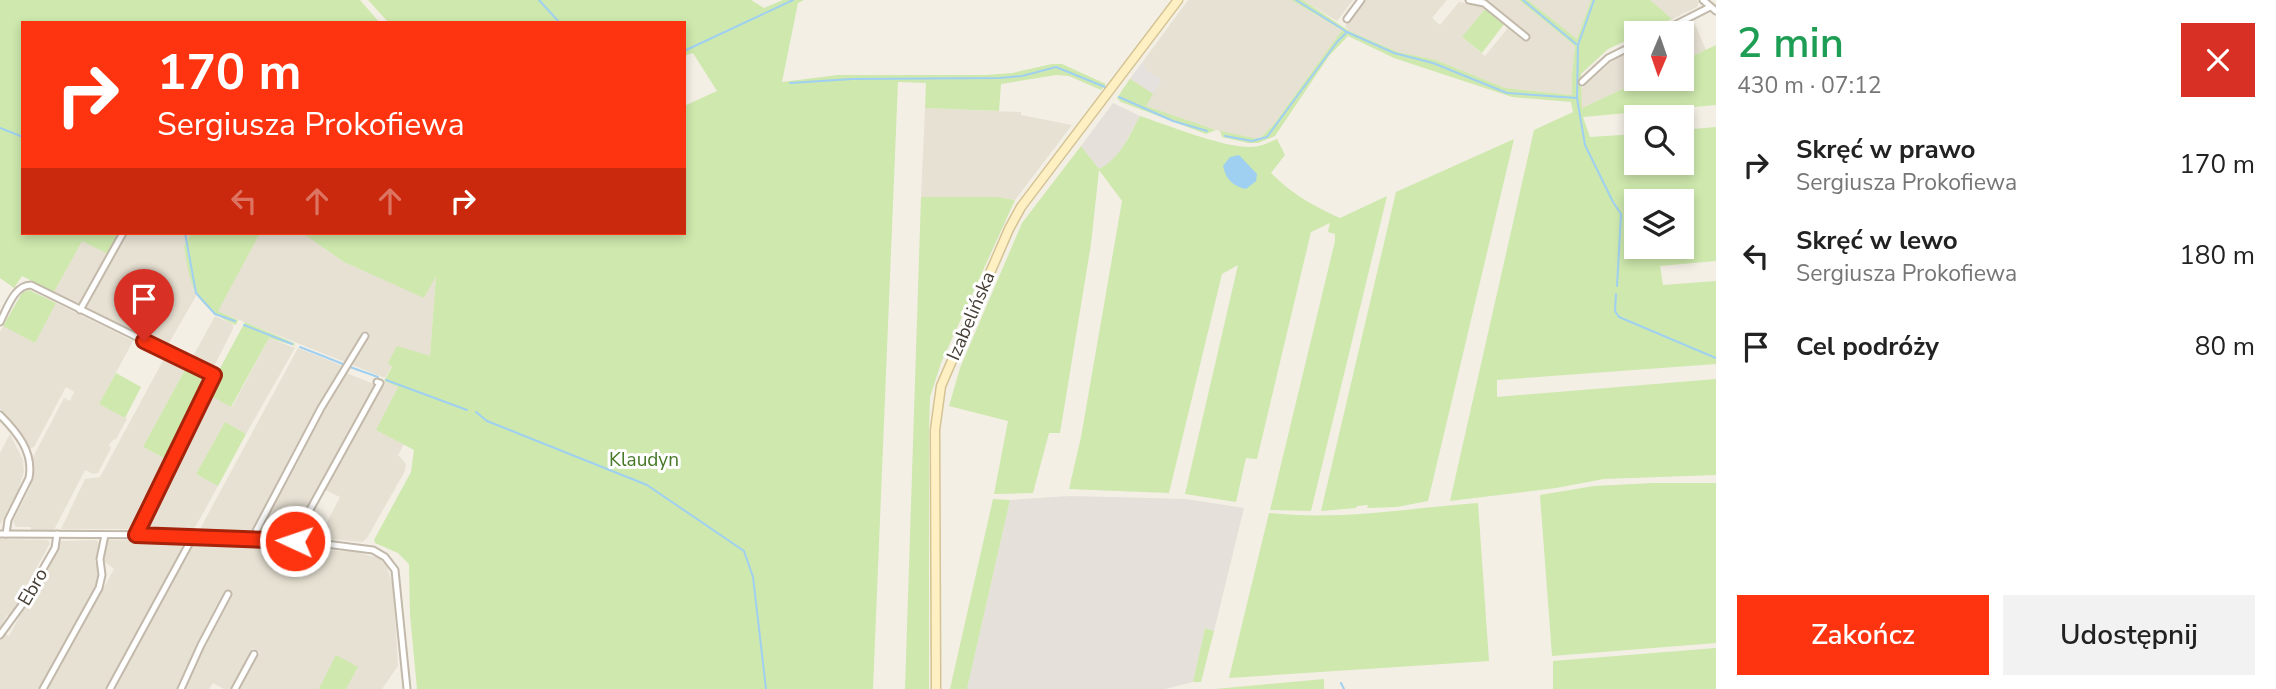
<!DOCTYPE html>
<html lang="pl">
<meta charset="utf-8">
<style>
body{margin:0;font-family:"Nunito Sans",sans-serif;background:#f2f2f2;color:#222;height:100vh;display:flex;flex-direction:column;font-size:26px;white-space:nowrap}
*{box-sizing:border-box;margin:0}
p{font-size:23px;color:#767676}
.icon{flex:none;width:38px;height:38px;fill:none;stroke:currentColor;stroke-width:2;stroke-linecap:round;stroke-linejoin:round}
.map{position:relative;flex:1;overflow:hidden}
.drawer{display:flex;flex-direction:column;background:#fff;width:560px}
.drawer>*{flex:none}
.guide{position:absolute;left:21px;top:21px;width:665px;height:214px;border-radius:0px;box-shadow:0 4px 10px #0003;background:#fe3411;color:#fff;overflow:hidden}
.needle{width:46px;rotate:182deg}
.fabs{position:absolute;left:1624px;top:21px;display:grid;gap:14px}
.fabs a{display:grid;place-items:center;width:70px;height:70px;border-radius:0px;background:#fff;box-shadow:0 4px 10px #0003;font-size:35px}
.pin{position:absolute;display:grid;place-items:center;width:60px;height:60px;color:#fff;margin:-72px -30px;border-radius:50% 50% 50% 0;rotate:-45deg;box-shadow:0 0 7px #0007}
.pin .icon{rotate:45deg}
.me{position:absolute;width:77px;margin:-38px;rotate:273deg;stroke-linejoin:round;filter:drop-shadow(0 0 5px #0008)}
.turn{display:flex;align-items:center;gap:24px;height:147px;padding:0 21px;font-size:32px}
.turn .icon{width:91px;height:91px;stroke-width:2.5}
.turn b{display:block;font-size:49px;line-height:60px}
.lanes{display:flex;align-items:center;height:66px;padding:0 21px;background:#0003;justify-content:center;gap:35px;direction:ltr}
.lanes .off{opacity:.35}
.round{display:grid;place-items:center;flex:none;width:74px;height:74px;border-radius:0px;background:#f2f2f2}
.head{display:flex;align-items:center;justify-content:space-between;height:119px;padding:0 21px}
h1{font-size:42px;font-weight:600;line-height:52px;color:#1e9e55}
.cta{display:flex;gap:14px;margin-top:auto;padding:14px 21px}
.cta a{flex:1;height:80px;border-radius:0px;background:#fe3411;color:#fff;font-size:28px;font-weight:600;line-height:80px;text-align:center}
.cta a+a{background:#f2f2f2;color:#222}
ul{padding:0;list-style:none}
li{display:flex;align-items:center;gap:21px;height:91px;padding:0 21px}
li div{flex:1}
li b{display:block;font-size:26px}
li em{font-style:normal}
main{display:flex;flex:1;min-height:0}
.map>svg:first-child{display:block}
.residential{fill:#e7e1d3}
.industrial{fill:#e5e0da}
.green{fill:#cee8ad;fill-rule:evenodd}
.parking{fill:#e4e1de}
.water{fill:#a0d0f1}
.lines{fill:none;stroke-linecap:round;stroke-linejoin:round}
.stream{stroke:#a0d0f1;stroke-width:2}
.street-casing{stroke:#c2b9ab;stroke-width:9}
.secondary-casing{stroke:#d4c394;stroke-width:11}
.street{stroke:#fff;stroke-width:5}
.secondary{stroke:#fff0c3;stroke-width:8}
.route-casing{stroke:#a5220b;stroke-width:18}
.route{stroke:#fe3411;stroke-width:12}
.labels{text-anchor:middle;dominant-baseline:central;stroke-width:6;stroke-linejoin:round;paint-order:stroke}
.street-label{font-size:19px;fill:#463f35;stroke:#fff}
.park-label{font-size:19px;fill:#467827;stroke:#fff}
</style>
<main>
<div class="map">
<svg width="1716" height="689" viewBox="0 0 1716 689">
<rect width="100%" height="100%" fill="#f3efe5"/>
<g class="residential">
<path d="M1188,0H1291L1342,30L1274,124L1259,139L1225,133L1136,103L1122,90Z"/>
<path d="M1303,0H1353L1337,21Z"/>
<path d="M1365,0H1447L1432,18L1440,25L1459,2L1480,5L1485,9L1462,37L1485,56L1508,28L1523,41L1528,34L1485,0H1519L1575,46L1572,74L1573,95L1505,88L1436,60L1398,52L1349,31L1345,26Z"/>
<path d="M1528,0H1591L1577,39Z"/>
<path d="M1650,0H1697L1699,2L1697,7L1672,19Z"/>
<path d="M1694,22L1706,50L1682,61V33H1670Z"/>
<path d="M1636,49V79H1644L1582,108L1581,89L1615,59Z"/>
<path d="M925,108L1021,112V115L1072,125L1015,200L1005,198L921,197Z"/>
<path d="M126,233H191L184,246L196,296L166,348L85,308Z"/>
<path d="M260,233H302L344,262L423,297L436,274L430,357L392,366L385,378L217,311Z"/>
<path d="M82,240L108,254L80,304L54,292Z"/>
<path d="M56,303L133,341L99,404L127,419L116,439L113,440L109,445L111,448L98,473L93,474L86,470L84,472L54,530H31V527H16L13,521L30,488L33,474L31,461L64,398L70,401L74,392L66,387L34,447L29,449L21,433L0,409V332L3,326L35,343Z"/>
<path d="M215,316L233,324V329L212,370L191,360Z"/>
<path d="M269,338L295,348L246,434L225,422L196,474L218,486L196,526L191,530L145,529L144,527L173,463L211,396L232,407Z"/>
<path d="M298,348L343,366L252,533L203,531L201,527Z"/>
<path d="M165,357L186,368L143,447L166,459L133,526L128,529H61L85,479L100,477Z"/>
<path d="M344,372L376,385L293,536L258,533Z"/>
<path d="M384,381L398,387L376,430L404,444L398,455L406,464L405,471L367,538L362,542L319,538L340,497L323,489Z"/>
<path d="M10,434L23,460L24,472L18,490L0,525V453Z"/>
<path d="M0,539L47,540L50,543L10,617L7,615L0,628Z"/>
<path d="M96,540L100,544L95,561L100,573L98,582L41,689H0V639L3,633L9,636L61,541Z"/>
<path d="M108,540L185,541L181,554L108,689H48L114,569L101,559Z"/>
<path d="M193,542L355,552L379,558L387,567L393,585L398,666L382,689H346L358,667L319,689H238L260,652L253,648L231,689H224L213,683L209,689H112Z"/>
</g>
<g class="industrial">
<path d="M1113,103L1140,116L1119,154L1107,165L1099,169L1081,146Z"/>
<path d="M1070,496L1186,499L1244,508L1214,631L1205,628L1193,682L1165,689H967L1010,500Z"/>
</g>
<g class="green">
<path d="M0,0H360L380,23H23V233H119L108,254L82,241L54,292L22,276L14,288L0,278Z"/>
<path d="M368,0H751L764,8L783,0H804L798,3L782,82L838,75H986L1012,73L1052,64H1062L1106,84L1101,90L1069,76L1056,75L1001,84L999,111L925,108L926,83L898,82L873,689H417L410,615L409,564L398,553L375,543L374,540L411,472L414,450L376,430L398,387L384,381L392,367L388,363L397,346L430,356L436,276L424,298L344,262L302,233H684V106L717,91L693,53L684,56V23H389Z"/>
<path d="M1291,0H1303L1349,31L1398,52L1436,60L1505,88L1572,95V74L1575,46L1519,0H1528L1577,39L1591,0H1650L1672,19L1643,33H1636V36L1608,49L1581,74L1582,108L1644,79H1682V61L1716,45V105L1583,117L1590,137L1636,134V163H1682V130L1716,127V261L1660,266L1663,285L1716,281V364L1497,380V397L1716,379V475L1604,479L1556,488L1450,501L1534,130L1573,112L1571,102L1512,97L1394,58L1348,36L1329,56L1275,136L1258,143H1248L1222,137L1220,131L1259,139L1274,124L1342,30ZM1636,201H1682V247H1636Z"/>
<path d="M1485,9L1504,24L1482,53L1462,37Z"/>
<path d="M1130,79L1153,94L1146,106L1216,130L1206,134L1121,102L1117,98Z"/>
<path d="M1140,116C1167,125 1224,148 1251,147C1260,147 1268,143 1277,139L1285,155L1271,173C1292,194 1313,206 1340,218L1387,196L1311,511L1270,510L1335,241V234L1328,232L1330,223L1311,232L1257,459L1246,458L1236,502L1185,494L1238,265L1222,274L1169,493L1069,489L1081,437L1122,201L1099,170L1091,244L1060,433H1049L1033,493L994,494L1008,421L949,406L960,368L1022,223L1081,146L1099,169C1120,159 1129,136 1140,116Z"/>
<path d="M1514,139L1428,501L1397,507L1367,508L1368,505L1357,506L1356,508L1321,511L1396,192Z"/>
<path d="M921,197H997L1015,200L941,363L930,397L929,430V689H905Z"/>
<path d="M191,233H260L218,311L238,320L236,325C196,307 190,289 184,246Z"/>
<path d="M29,290L56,303L35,343L3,326L22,293Z"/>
<path d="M245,322L294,343L295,346L269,338L231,407L211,396L220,380L218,372Z"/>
<path d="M186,368L204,377L207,384L166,459L143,447Z"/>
<path d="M116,373L141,387L125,418L99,404Z"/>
<path d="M225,422L246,434L218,486L196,474Z"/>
<path d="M1653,483H1716V643L1552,656L1540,495L1594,486Z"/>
<path d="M993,499L1010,500L967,689H950Z"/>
<path d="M1478,503L1489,661L1229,678L1269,513C1338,521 1409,508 1478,503Z"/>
<path d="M1205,628L1214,631L1201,682H1193Z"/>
<path d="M1716,648V689H1553V661Z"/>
<path d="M336,655L358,667L346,689H319Z"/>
<path d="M1324,679V689H1215Z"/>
</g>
<path class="parking" d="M1144,60L1145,69L1162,80L1153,93L1131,78Z"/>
<path class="water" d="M1239,155L1257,174L1256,181L1246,189C1232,186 1226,179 1223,166L1230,157Z"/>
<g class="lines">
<g class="stream">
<path d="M539,0L560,23"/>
<path d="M1296,0L1347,32L1394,53L1433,63L1507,93L1577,98"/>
<path d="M1523,0L1576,44"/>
<path d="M1594,0L1578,45L1577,98L1585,145L1613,202L1621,214L1617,286"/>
<path d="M684,51L793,0"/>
<path d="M790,83L852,79L1000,78L1022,76L1056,67L1105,87"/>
<path d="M1119,97L1173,121L1207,131"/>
<path d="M0,128L23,137"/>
<path d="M1225,136L1252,141L1267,137L1337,42L1346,33"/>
<path d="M185,233L196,293L215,314L235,321"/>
<path d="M1616,294L1615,311L1619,317L1716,358"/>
<path d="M244,325L292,344"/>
<path d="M300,347L343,364"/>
<path d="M350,367L378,377"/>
<path d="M386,380L467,410"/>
<path d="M476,412L487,421L647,485L744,551L753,577L766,689"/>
<path d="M1341,683L1344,689"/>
</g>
<defs>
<g id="street">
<path d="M1469,0L1484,3L1526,37"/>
<path d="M1703,0L1716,11"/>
<path d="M1347,19L1361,0"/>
<path d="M1659,33L1710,7"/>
<path d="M1582,82L1608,58L1636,44"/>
<path d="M80,310L123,233"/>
<path d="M0,322C7,309 14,285 31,285L214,375L136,535"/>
<path d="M0,415C17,432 34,452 29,478L8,520L6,534"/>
<path d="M0,534L190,535L318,543L373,550L385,557L395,570L407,689"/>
<path d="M255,539V533L321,408L365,336"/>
<path d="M295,541L296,535L380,383L377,382"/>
<path d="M0,635L24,602L55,548L57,534"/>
<path d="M43,689L99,588L102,575L100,559L105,535"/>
<path d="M110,689L189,544L190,535"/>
<path d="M181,689L201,645L228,594"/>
<path d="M235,689L254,654"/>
</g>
<path id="secondary" d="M936,689L935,430L941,386L1009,229L1021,207L1178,0"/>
</defs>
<use href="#street" class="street-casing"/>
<use href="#secondary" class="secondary-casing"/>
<use href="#street" class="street"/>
<use href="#secondary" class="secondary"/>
</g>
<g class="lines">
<defs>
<path id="route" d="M144,341L214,375L136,535L295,541"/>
</defs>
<use href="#route" class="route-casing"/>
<use href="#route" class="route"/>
</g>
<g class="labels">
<g class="street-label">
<text transform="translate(971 316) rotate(-67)">Izabelińska</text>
<text transform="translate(33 587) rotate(-60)">Ebro</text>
</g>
<g class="park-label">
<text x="644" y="460">Klaudyn</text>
</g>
</g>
</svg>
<div class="fabs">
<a><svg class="needle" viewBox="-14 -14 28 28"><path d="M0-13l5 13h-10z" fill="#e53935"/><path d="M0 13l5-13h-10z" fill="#767676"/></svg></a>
<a><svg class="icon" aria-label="search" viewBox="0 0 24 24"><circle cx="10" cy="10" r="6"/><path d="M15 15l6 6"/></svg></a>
<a><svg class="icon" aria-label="layers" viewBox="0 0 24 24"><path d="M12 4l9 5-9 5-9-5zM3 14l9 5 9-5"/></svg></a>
</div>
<div class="pin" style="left:144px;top:341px;background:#d93025"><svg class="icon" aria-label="arrive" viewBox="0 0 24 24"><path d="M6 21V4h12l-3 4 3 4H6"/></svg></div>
<svg class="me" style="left:295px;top:541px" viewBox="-20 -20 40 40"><circle r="17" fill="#fe3411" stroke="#fff" stroke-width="3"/><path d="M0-11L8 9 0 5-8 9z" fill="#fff"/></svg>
<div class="guide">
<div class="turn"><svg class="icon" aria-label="right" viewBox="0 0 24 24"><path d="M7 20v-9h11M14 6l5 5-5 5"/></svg><div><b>170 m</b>Sergiusza Prokofiewa</div></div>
<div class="lanes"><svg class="icon off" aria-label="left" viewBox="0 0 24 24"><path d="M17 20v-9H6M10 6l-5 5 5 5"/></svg><svg class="icon off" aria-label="ahead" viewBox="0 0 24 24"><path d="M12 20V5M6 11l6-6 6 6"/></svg><svg class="icon off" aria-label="ahead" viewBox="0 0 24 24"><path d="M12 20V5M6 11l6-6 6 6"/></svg><svg class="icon" aria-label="right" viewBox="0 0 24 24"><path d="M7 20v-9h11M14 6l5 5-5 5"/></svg></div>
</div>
</div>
<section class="drawer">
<div class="head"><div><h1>2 min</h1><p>430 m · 07:12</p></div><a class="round" style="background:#d93025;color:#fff"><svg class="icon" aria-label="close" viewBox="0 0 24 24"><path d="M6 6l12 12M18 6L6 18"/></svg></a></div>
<ul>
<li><svg class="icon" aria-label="right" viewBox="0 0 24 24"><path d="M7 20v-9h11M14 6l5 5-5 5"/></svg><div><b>Skręć w prawo</b><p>Sergiusza Prokofiewa</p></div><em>170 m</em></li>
<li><svg class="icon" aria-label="left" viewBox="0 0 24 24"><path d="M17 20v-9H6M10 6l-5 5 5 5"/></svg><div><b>Skręć w lewo</b><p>Sergiusza Prokofiewa</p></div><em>180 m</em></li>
<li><svg class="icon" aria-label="arrive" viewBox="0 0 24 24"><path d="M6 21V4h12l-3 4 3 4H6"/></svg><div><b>Cel podróży</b></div><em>80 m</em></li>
</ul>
<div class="cta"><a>Zakończ</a><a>Udostępnij</a></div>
</section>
</main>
